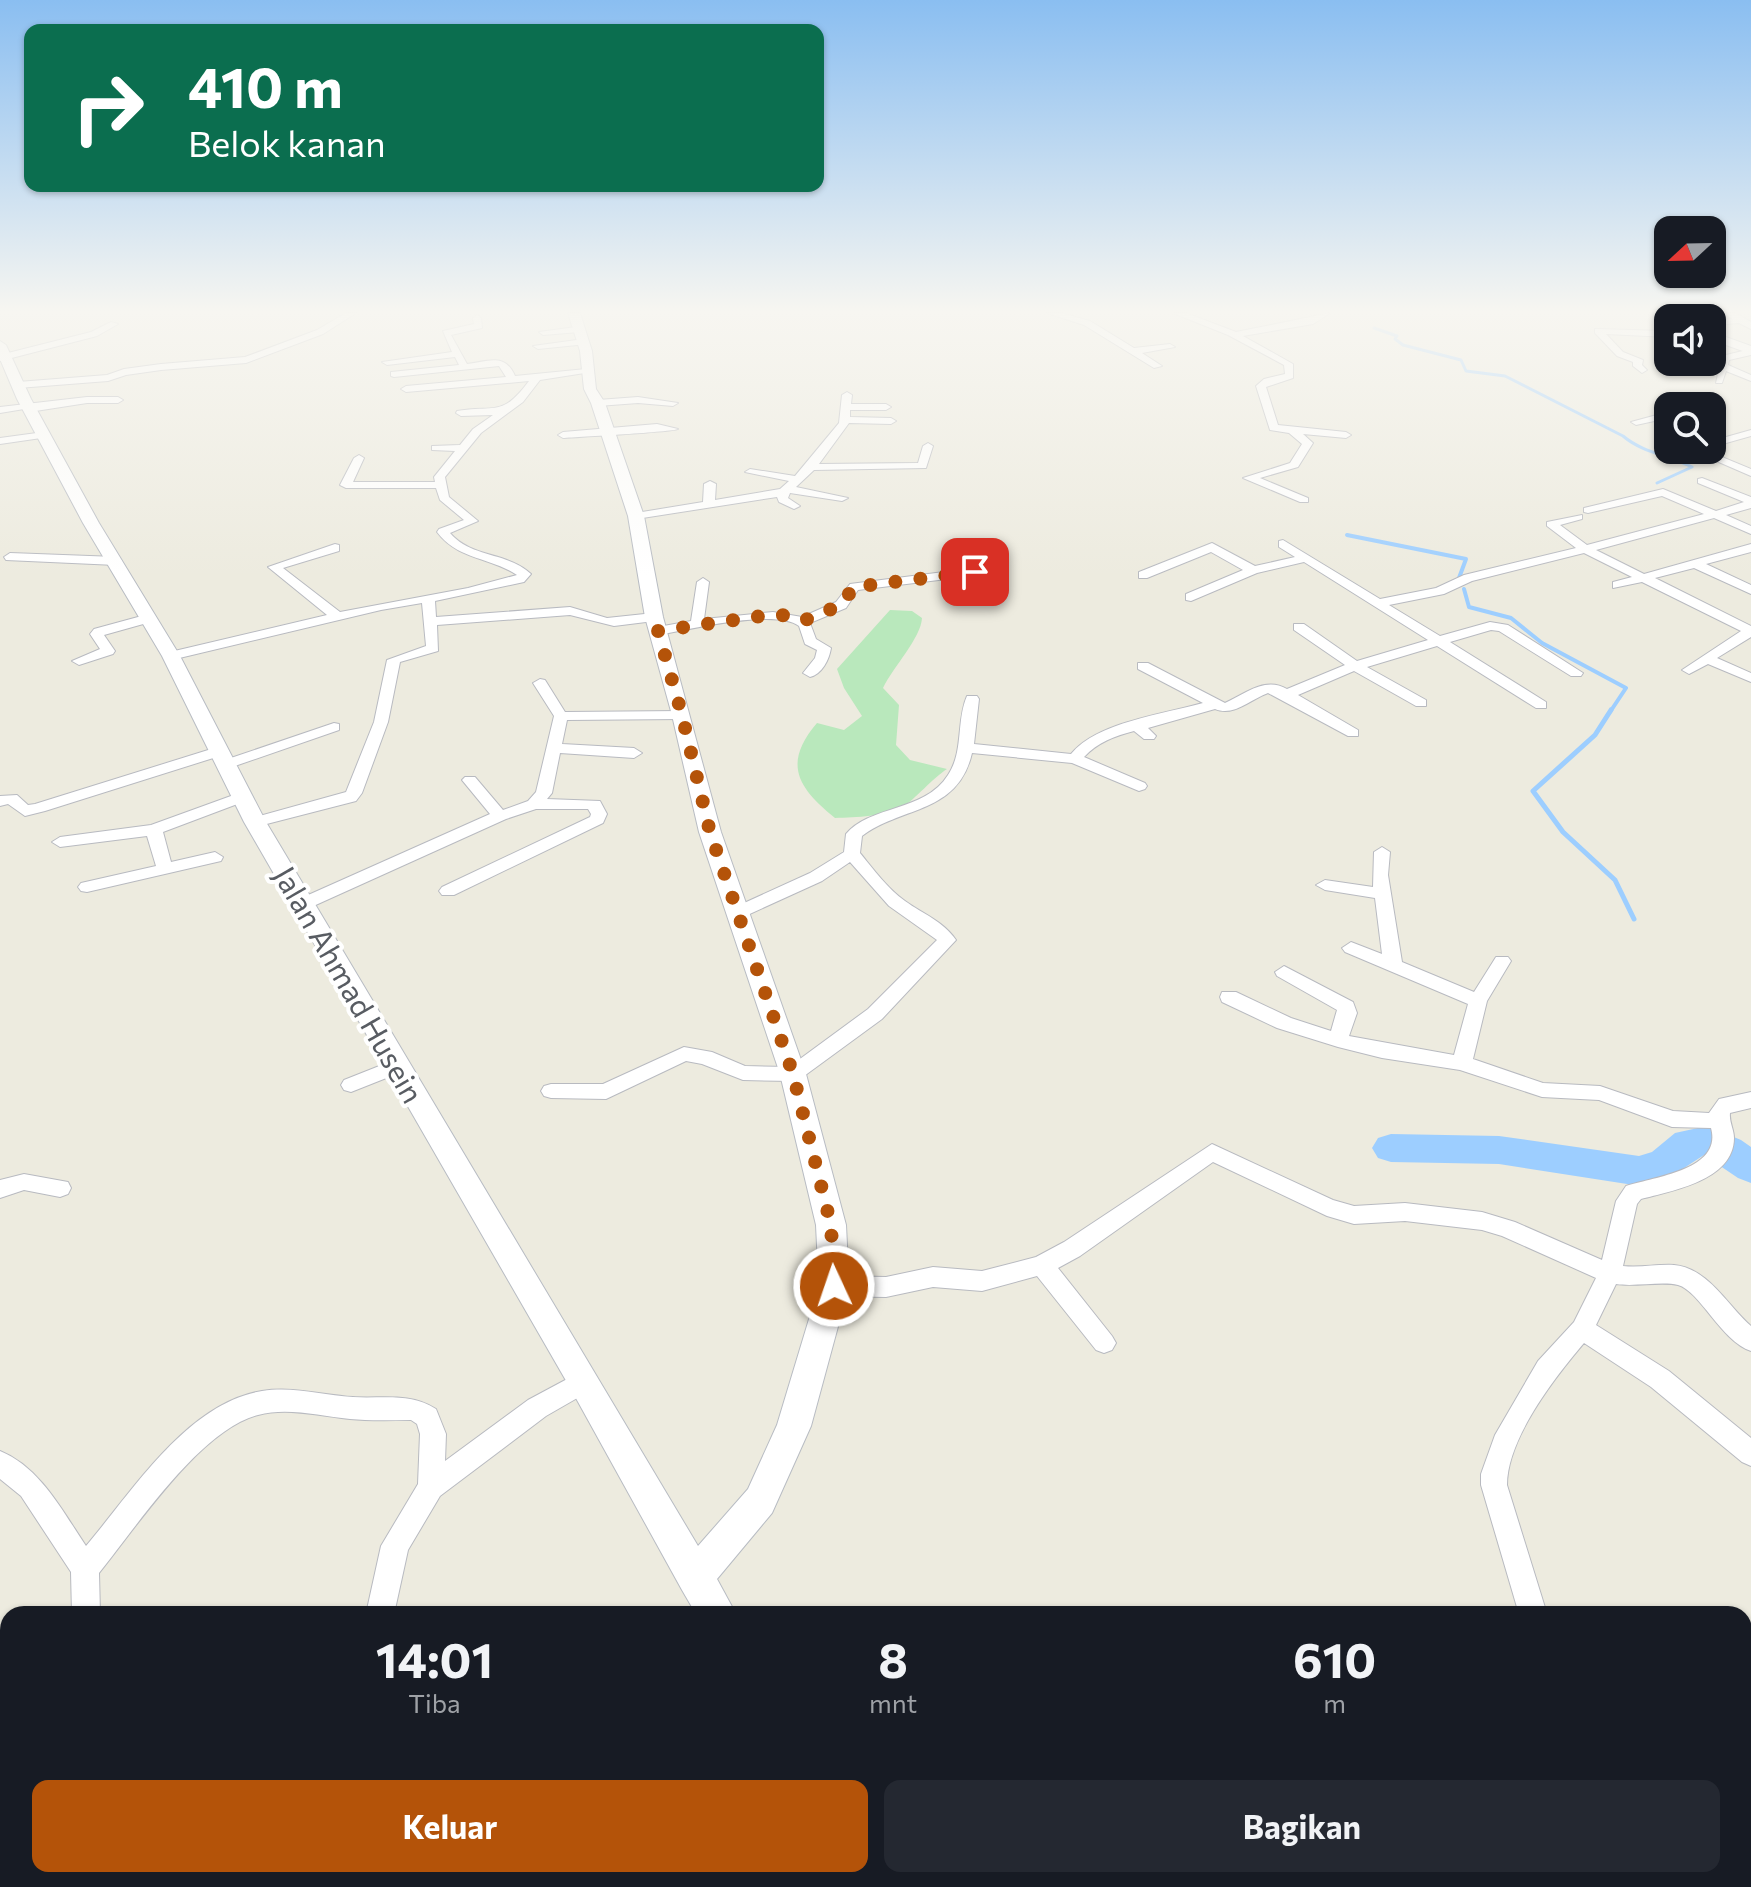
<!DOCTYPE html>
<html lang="id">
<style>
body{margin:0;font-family:Commissioner,sans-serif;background:#242831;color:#f1f3f6;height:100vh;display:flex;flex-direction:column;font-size:30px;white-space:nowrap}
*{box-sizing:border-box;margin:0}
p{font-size:26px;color:#9ea1a6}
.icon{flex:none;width:44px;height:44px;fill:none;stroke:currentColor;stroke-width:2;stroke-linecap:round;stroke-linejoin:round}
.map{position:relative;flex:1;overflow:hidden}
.side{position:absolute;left:0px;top:1606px;width:1752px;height:282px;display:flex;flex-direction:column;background:#171b24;border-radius:24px 24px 0 0;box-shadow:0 2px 6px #0004}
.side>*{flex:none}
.banner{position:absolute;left:24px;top:24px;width:800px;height:168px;border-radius:16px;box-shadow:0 2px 6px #0004;background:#0b6e4f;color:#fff;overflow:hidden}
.needle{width:52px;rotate:248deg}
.buttons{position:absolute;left:1654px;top:216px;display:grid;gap:16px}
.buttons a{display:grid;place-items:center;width:72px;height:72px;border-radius:16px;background:#171b24;box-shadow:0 2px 6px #0004;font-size:40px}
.pin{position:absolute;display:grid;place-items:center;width:68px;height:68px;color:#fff;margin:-34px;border-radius:16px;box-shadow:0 4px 12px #0006}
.me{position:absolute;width:88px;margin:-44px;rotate:357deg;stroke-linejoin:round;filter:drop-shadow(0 0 6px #0008)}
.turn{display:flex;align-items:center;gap:28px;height:168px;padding:0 32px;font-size:36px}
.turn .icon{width:104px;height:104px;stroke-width:2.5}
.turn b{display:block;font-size:56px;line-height:68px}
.eta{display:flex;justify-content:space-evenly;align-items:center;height:136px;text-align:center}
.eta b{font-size:48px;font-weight:700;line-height:56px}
.button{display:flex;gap:16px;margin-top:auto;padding:16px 32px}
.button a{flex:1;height:92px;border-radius:16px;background:#b45309;color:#fff;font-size:32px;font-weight:700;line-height:92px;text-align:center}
.button a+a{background:#242831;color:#f1f3f6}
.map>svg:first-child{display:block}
.green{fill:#b9e8bc}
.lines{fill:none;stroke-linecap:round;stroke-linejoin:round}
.stream-far2{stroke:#9dceff;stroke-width:3}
.stream-far1{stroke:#9dceff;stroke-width:4}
.stream{stroke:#9dceff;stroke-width:5}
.river{fill:#9dceff;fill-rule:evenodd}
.street-casing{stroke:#b8bac0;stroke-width:2}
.secondary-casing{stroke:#b8bcc3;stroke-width:2}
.street{fill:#fff;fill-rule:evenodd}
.secondary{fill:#fff;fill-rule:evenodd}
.route{stroke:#b45309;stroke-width:14;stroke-dasharray:0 25.2}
.labels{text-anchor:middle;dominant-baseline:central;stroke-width:8;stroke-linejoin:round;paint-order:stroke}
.street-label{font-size:30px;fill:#585c62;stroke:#fff}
</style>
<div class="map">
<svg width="1751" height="1887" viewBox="0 0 1751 1887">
<rect width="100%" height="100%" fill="#edebdf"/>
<path class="green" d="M890,610L912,611L922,618C921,638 893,667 883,688L899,705L896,745L910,760L947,769C933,778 914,800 904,806C884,817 857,817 835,818C798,788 782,764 817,723L844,730L862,716L844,688L837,669Z"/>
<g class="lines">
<path class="stream-far2" d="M1374,328L1397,336L1395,339L1403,345L1461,360L1466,371L1505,376L1623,436C1643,453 1669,455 1692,467L1657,483"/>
<g class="stream-far1">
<path d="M1347,535L1466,559L1459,578"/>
<path d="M1464,589L1469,607L1511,618L1542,643L1626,688L1610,712"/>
</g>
<path class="stream" d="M1611,710L1595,735L1533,791L1563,832L1615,880L1634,919"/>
<path class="river" d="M1707,1126L1741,1140L1751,1147V1183L1738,1178L1704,1155L1678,1172L1640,1186L1499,1164L1391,1162L1378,1158L1372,1148L1378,1138L1391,1134L1499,1136L1639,1156L1652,1152L1675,1133Z"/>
<defs>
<g id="street">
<path d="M346,313H356L323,334L246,363L161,370L126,375L108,381L18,388L13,385L18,382L107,375L124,369L161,364L245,357L317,330Z"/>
<path d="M1047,313H1061L1090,321L1134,348L1170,344L1175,347L1142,353L1162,366L1154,368L1084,325Z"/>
<path d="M1173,313H1186L1236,332L1330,313L1313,324L1243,336L1293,364V378L1266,387L1278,425L1346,432L1351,435L1346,438L1303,434L1313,443L1298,467L1260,478L1308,498V502H1300L1243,478L1290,463L1302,444L1289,433L1270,430L1256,386L1264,379L1285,374L1284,365L1228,335Z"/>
<path d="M1724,313H1735L1751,322V329L1739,323L1712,325V319H1732Z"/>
<path d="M477,315L481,318L482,328L451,335L467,364C489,361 505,353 515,376L586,369L591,372L540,380L523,402L481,433L445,477L449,497L478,521L450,533C471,558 508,552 531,574L524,582L435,601L436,617L570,607L607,618L654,613L661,617L654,621L614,626L570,615L437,625L438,651L400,662L388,722L362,793L356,801L255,827L249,825L247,822L249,819L346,792L374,722L387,660L426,646L422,603L381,610L171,660L164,656L166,653L327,615L268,567L335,544L339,545V551L283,568L340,612L468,588L517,575C490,557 458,560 437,532L439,529L464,520L440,500L436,488H346L340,485L354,458L359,455L364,458L353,482H435L434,477L455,451L432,450V446L460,445L473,429L493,415L461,416L456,413L457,411C497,405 502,417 529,381L406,392L401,389L406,386L506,377L499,366L394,377L391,376V372L459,365L455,357L387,365L382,362L452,352L443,331L474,324L473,318Z"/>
<path d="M111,322L118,324L97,336L0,361V355L91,332Z"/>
<path d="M576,327L579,332L543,335L539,332Z"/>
<path d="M1595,329L1668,331V337L1606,334L1623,352L1643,360L1642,365L1647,370L1642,373L1633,366V362L1617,356L1595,333Z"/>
<path d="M584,339L587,344L538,349L533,346Z"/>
<path d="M1751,349V355L1729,360L1728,365L1751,375V381L1726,371L1722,383H1716L1722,356Z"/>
<path d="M847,392L852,395L851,404H886L891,407L886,410H850V417L891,418L896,421L891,424L849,423L819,464L918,463L923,446L928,443L933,446L926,468L814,470L796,487L848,498L842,501L790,493L788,498L800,506L794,509L779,502L777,497L636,519L630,516L636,513L703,502L704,484L710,481L716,484L715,500L780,489L789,481L745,472L750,469L795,476L839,423L842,395Z"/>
<path d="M87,397H118L123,400L118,403H87L29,412L24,409L0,413V407Z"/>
<path d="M638,397L678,403L673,406L638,403L598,406L593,403L598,400Z"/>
<path d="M1668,412V418L1636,425L1631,422Z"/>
<path d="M657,424L678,429C673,432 578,437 563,438L558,435L563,432Z"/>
<path d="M1751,430V436L1712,447V441Z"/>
<path d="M44,432L49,435L48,437L0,444V438Z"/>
<path d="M1691,450H1705L1751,469V476Z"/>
<path d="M1702,478L1751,497V508L1726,515L1751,526V534L1714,518L1596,550L1644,574L1751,544V552L1706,564L1751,585V594L1694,568L1655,578L1751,626V637L1717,658L1751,673V682L1708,664L1689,674L1682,670L1741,631L1642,582L1613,588V582L1632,577L1584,553L1472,581L1444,594L1389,605L1440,636L1490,622L1508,625L1583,673L1581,676H1571L1499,631L1491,630L1450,642L1546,702V708H1536L1437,646L1367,667L1426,700V706H1416L1354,671L1298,695L1358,730V736H1348L1268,693C1251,699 1234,717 1215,709L1148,728L1156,736L1154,739H1144L1134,731C1115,736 1098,742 1084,757L1145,783L1147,786L1145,789L1139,791L1072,763L972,753C958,814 902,806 862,836L860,853C874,870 887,888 905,901C923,914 943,921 956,940L882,1019L800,1079L793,1081L743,1080L702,1064L686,1061L606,1099L551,1098L544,1096L541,1091L544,1086L551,1084H603L684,1047L712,1052L745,1066L789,1067L868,1009L937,940L889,906L850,862L822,881L743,917H731L728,913L731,909L810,873L844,852L846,834C870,805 925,812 948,775C964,751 956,721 967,696H977L979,699L974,744L1071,754C1097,722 1164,714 1203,703L1138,669V663H1148L1225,703C1245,694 1265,676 1287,689L1345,665L1294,630V624H1304L1357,661L1428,640L1304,562L1257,573L1191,601L1186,600V594L1243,570L1211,552L1147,578H1139V572L1212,543L1255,566L1295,557L1279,547V541L1283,540L1380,599L1436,588L1464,575L1576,548L1547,526V522L1582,515V519L1560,525L1587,545L1704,514L1662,496L1588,513L1584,512V508L1663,489L1716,511L1744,502L1698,483V479Z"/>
<path d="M10,553L116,557L122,561L116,565L6,560L4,557Z"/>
<path d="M975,568L981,572L979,575L858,590L846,608L810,623L816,639L831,648C829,660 822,674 810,677L803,673L815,658L817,650L805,644L799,626C775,608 688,630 658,635L651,631L658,627L691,621L697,582L703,578L709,582L704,619L773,612L802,617L836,602L850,584Z"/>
<path d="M149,614L154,615V621L104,635L115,651L113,654L79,665L72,661L100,649L90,634L94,629Z"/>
<path d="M540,679L545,680L565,712L682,711L689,715L682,719L567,720L562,744L634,748L642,753L634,758L560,753L552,793L547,799L600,801L607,814L603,823L454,895H442L439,891L442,887L590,817L591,814L588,809H536L506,819L309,908H297L294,904L297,900L490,814L462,780L465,777H475L503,810L528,801L536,792L554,716L533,683Z"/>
<path d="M334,723L339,724V730L232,767L227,769L219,764L222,761Z"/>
<path d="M221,746L229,751L226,754L45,811L25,816L8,804L0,806V796L17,795L28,805L35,804Z"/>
<path d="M242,792L250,797L248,800L163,832L171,862L215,852L223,857L221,861L87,892L81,891L78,887L81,883L156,866L147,836L60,847L52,842L60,837L151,825Z"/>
<path d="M1382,847L1390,852L1388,875L1402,962L1474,992L1496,957H1508L1511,961L1487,1001L1473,1059L1543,1083L1600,1086L1673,1111L1709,1113L1719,1099L1751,1092V1108L1730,1113C1729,1122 1734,1129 1734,1138C1734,1180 1672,1191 1641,1199L1637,1204L1623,1266C1640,1268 1657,1264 1674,1265C1708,1268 1727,1305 1751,1326V1351C1721,1341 1700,1291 1678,1285C1662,1281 1635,1287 1616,1284L1596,1325L1669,1371L1751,1438V1466L1742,1462L1651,1387L1584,1343C1555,1377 1507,1439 1507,1485L1547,1614H1519L1481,1485V1474L1495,1435L1538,1361L1574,1322L1596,1278L1502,1236L1482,1230L1405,1221L1354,1224L1327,1216L1213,1162L1080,1256L1058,1268L1112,1336L1116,1343L1112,1350L1104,1353L1096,1350L1037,1276L982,1291L933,1287L886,1297L834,1296L826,1293L822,1286L826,1279L834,1276L886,1277L933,1267L982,1271L1036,1257L1064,1242L1212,1144L1333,1200L1354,1206L1405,1203L1482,1212L1515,1222L1602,1260L1616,1201L1626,1186C1653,1177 1723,1170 1711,1128L1672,1127L1599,1100L1542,1097L1460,1070L1382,1058L1338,1047L1277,1028L1222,1002L1220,997L1222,992H1236L1291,1018L1331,1031L1337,1010L1277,976L1275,972L1284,966L1353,1002L1357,1013L1349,1036L1454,1055L1468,1004L1345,952L1342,948L1351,942L1382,954L1375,898L1325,890L1316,885L1325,880L1373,887L1374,852Z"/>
<path d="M397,1059L404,1061L407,1066L404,1071L351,1092L344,1090L341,1085L344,1080Z"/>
<path d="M24,1174L68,1182L71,1188L68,1194L60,1197L24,1190L0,1198V1180Z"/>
<path d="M584,1370L593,1373L596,1381L593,1389L546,1416L440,1496L408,1550L394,1614H366L381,1546L418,1484L420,1434L417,1424L411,1420C391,1420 370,1421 350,1419C319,1416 288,1407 258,1415C200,1430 137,1526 99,1573L100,1614H72L71,1572L21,1496L0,1479V1451C40,1467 63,1512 86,1546C132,1492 187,1403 262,1391C293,1386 322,1395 353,1397C382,1399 410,1392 436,1409L446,1434L445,1461L528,1400Z"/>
<path d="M8,1760V1792L0,1795V1763Z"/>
<path d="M165,1880H206L203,1887H162Z"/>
<path d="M629,1880H667L664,1887H626Z"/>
<path d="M1330,1880H1373L1370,1887H1327Z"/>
</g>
<g id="secondary">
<path d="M568,313H580L592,351L596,389L605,403L644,516L663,617L721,832L806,1074L846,1225L849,1286L811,1426L772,1513L717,1579L736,1614H696L682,1590L572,1391L244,822L162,656L83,523L17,399L0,359V341L6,345L31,399L99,523L180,656L266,822L698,1546L748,1489L777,1425L819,1286L816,1225L780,1074L699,832L672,715L645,617L628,516L591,403L584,389L580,351Z"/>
<path d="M1650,313H1666L1674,318H1668V321Z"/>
<path d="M1712,332L1751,346V354L1712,340Z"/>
<path d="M844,1880H888L890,1887H847Z"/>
</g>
</defs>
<use href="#street" class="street-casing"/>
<use href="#secondary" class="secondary-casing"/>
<use href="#street" class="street"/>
<use href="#secondary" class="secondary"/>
</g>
<linearGradient id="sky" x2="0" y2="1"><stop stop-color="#8abef1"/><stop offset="0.54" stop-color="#f7f6f1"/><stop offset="1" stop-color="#f7f6f1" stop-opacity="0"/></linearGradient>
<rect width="1751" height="577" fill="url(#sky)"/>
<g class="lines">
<path class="route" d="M834,1286L831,1225L793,1074L710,832L682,715L658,631L769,615H782L803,621L841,605L854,587L975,572"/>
</g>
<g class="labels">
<g class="street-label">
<text transform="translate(350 984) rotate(60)">Jalan Ahmad Husein</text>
</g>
</g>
</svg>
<div class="buttons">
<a><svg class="needle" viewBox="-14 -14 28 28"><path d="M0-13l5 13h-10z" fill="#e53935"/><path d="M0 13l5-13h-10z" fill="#9ea1a6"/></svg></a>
<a><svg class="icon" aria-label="sound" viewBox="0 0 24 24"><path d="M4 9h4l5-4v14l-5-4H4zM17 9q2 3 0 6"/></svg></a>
<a><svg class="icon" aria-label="search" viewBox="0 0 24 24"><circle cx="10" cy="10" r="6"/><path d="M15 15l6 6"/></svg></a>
</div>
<div class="pin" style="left:975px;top:572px;background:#d93025"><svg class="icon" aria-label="arrive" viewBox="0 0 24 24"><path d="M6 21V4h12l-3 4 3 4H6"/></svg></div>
<svg class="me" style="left:834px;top:1286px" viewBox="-20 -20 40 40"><circle r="17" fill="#b45309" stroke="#fff" stroke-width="3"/><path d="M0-11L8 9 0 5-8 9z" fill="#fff"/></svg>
<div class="banner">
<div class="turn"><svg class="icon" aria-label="right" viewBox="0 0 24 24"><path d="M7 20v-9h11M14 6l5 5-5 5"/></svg><div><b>410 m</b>Belok kanan</div></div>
</div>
<section class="side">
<div class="eta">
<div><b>14:01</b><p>Tiba</p></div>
<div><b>8</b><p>mnt</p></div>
<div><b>610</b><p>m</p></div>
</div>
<div class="button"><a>Keluar</a><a>Bagikan</a></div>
</section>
</div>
